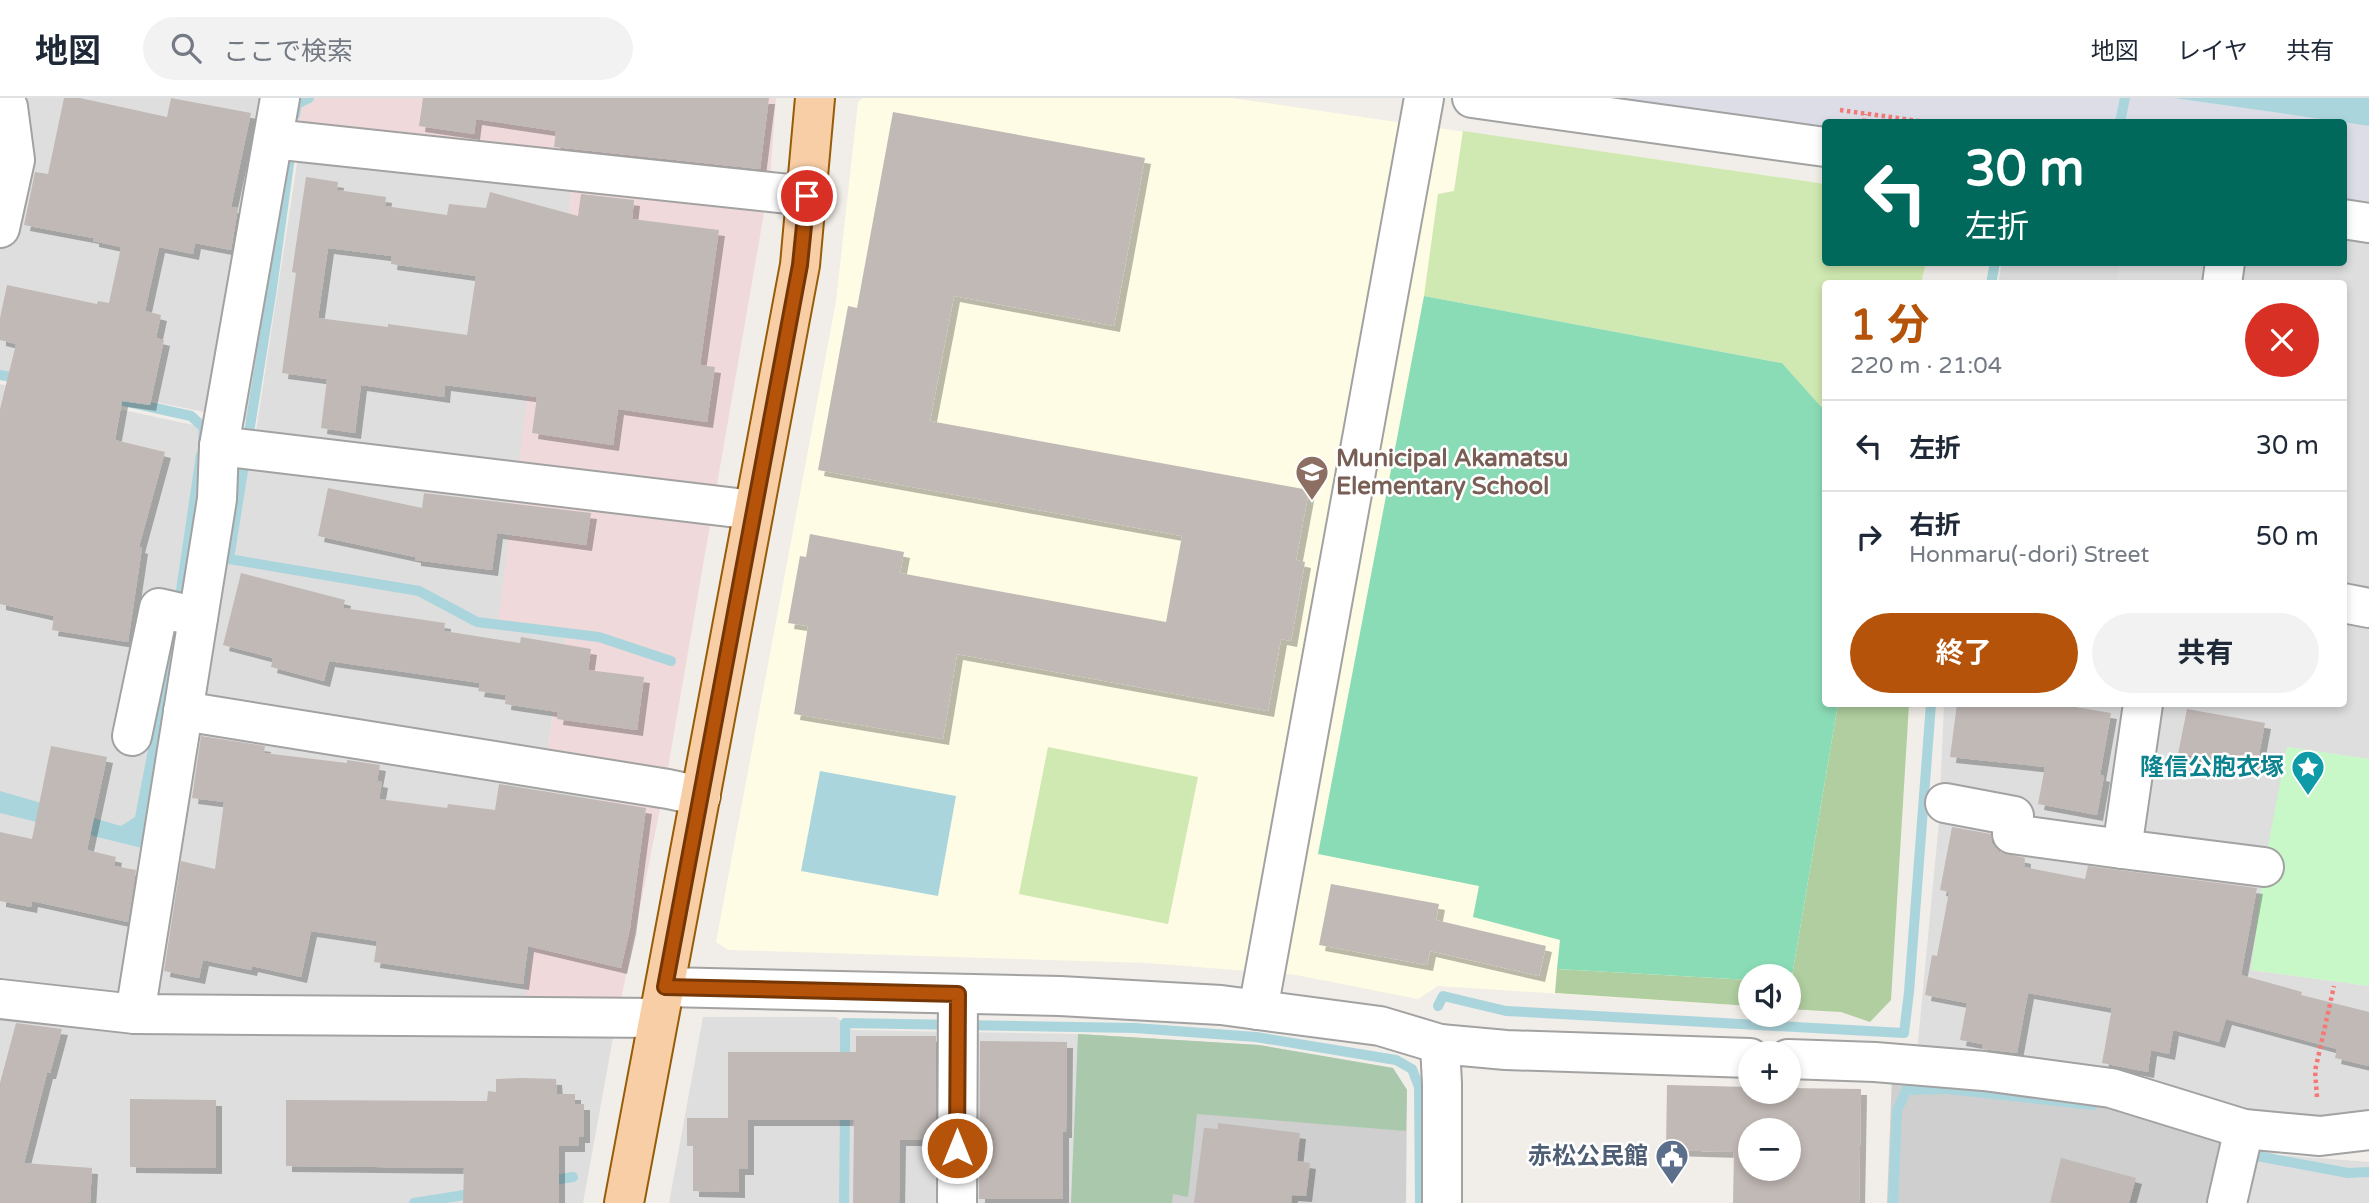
<!DOCTYPE html>
<html lang="ja">
<meta charset="utf-8">
<style>
body{margin:0;font-family:"Varela Round","Noto Sans JP",sans-serif;background:#f2f2f3;color:#1f2937;height:100vh;display:flex;flex-direction:column;font-size:26px;white-space:nowrap}
*{box-sizing:border-box;margin:0}
p{font-size:23px;color:#747a83}
.icon{flex:none;width:38px;height:38px;fill:none;stroke:currentColor;stroke-width:2;stroke-linecap:round;stroke-linejoin:round}
.map{position:relative;flex:1;overflow:hidden}
.panel{position:absolute;left:1822px;top:182px;width:525px;height:427px;display:flex;flex-direction:column;background:#fff;border-radius:7px;box-shadow:0 4px 10px #0003}
.panel>*{flex:none}
.banner{position:absolute;left:1822px;top:21px;width:525px;height:147px;border-radius:7px;box-shadow:0 4px 10px #0003;background:#00695c;color:#fff;overflow:hidden}
.fabs{position:absolute;left:1738px;top:866px;display:grid;gap:14px}
.fabs a{display:grid;place-items:center;width:63px;height:63px;border-radius:50%;background:#fff;box-shadow:0 4px 10px #0003;font-size:35px}
.pin{position:absolute;display:grid;place-items:center;width:60px;height:60px;color:#fff;margin:-30px;border:4px solid #fff;border-radius:50%;box-shadow:0 2px 7px #0007}
.me{position:absolute;width:77px;margin:-38px;rotate:0deg;stroke-linejoin:round;filter:drop-shadow(0 0 5px #0008)}
.turn{display:flex;align-items:center;gap:24px;height:147px;padding:0 28px;font-size:32px}
.turn .icon{width:91px;height:91px;stroke-width:2.5}
.turn b{display:block;font-size:49px;line-height:60px}
.round{display:grid;place-items:center;flex:none;width:74px;height:74px;border-radius:37px;background:#f2f2f3}
.overview{display:flex;align-items:center;justify-content:space-between;height:119px;padding:0 28px}
h1{font-size:42px;font-weight:700;line-height:52px;color:#b45309}
.button{display:flex;gap:14px;margin-top:auto;padding:14px 28px}
.button a{flex:1;height:80px;border-radius:42px;background:#b45309;color:#fff;font-size:28px;font-weight:700;line-height:80px;text-align:center}
.button a+a{background:#f2f2f3;color:#1f2937}
ul{padding:0;list-style:none}
li{display:flex;align-items:center;gap:21px;height:91px;padding:0 28px;border-top:2px solid #e0e1e3}
li div{flex:1}
li b{display:block;font-size:26px}
li em{font-style:normal}
header{display:flex;align-items:center;gap:42px;box-sizing:border-box;height:98px;padding:0 35px;background:#fff;border-bottom:2px solid #e0e1e3}
header strong{font-size:33px}
nav{display:flex;gap:38px;margin-inline-start:auto;font-size:24px}
.search{width:490px;height:63px;background:#f2f2f3;display:flex;align-items:center;gap:18px;box-sizing:border-box;padding:0 24px;border-radius:38px;color:#747a83;font-size:26px}
.map>svg:first-child{display:block}
.residential{fill:#dfdede}
.commercial{fill:#f0d9da}
.education{fill:#fefce4}
.religious{fill:#cfcfcf}
.grass{fill:#d0e8b1}
.forest{fill:#b0ce9f}
.cemetery{fill:#aac9ac}
.park{fill:#c8f8c8}
.pitch{fill:#8adcb6}
.parking{fill:#e1e1e1}
.plaza{fill:#dcdde7}
.water{fill:#abd5dc}
.lines{fill:none;stroke-linecap:round;stroke-linejoin:round}
.stream{stroke:#abd5dc;stroke-width:10}
.building{fill:#c1b9b5;fill-rule:evenodd;filter:url(#shadow)}
.minor-casing{stroke:#a2a2a2;stroke-width:42}
.major-casing{stroke:#975c07;stroke-width:42}
.path{stroke:#f47976;stroke-width:4.5;stroke-dasharray:3.5 3.5;stroke-linecap:butt}
.minor{stroke:#fff;stroke-width:38}
.major{stroke:#f8cea6;stroke-width:38}
.route-casing{stroke:#753606;stroke-width:18}
.route{stroke:#b45309;stroke-width:12}
.labels{text-anchor:middle;dominant-baseline:central;stroke-width:5;stroke-linejoin:round;paint-order:stroke}
.education-label{font-size:24px;font-weight:bold;fill:#785e54;stroke:#fff;text-anchor:start}
.culture-label{font-size:24px;font-weight:bold;fill:#0d838f;stroke:#fff;text-anchor:end}
.service-label{font-size:24px;font-weight:bold;fill:#4e5e75;stroke:#fff;text-anchor:end}
</style>
<header>
<strong>地図</strong>
<div class="search"><svg class="icon" aria-label="search" viewBox="0 0 24 24"><circle cx="10" cy="10" r="6"/><path d="M15 15l6 6"/></svg>ここで検索</div>
<nav><a>地図</a><a>レイヤ</a><a>共有</a></nav>
</header>
<div class="map">
<svg width="2369" height="1105" viewBox="0 0 2369 1105">
<defs>
<filter id="shadow"><feDropShadow dx="6" dy="6" stdDeviation="0" flood-color="#0004"/></filter>
</defs>
<rect width="100%" height="100%" fill="#f1ede8"/>
<g class="residential">
<path d="M0,0H294L248,323L0,272Z"/>
<path d="M301,39L575,66L552,243L497,530L566,536L545,667L604,677L587,785L524,911L0,894V286L255,340Z"/>
<path d="M2343,140L2369,144V661L2287,649L2251,872L2369,888V1019L2324,1024L2248,1016L1917,954L1939,724L1944,606H2343V186L1998,185L2002,165L2343,164Z"/>
<path d="M0,911L614,934L583,1105H0Z"/>
<path d="M703,919H836L852,932L1078,936L1071,1105H669Z"/>
<path d="M2232,1039L2278,1057L2369,1064V1105H2218Z"/>
</g>
<path class="commercial" d="M294,0H776L770,80L665,687L619,911H524L541,779L587,784L604,677L545,667L566,537L497,531L535,240L552,242L575,66L288,38Z"/>
<path class="education" d="M863,0H1232L1825,86V164L1926,165L1921,185L1825,186V606H1879L1789,911L1788,878H1750V908L1438,888L1418,901L1296,877L1147,865L728,852L716,844L836,203L858,4Z"/>
<g class="religious">
<path d="M1078,936L1259,947L1393,970L1407,992L1406,1105H1071Z"/>
<path d="M1892,979L2104,1003L2232,1039L2218,1105H1887Z"/>
</g>
<g class="grass">
<path d="M1463,33L1825,86V164L1926,165L1921,185L1825,186V313L1782,265L1424,198L1438,96L1454,93Z"/>
<path d="M1048,649L1198,679L1168,826L1019,796Z"/>
</g>
<g class="forest">
<path d="M1838,606H1909L1891,902L1870,924L1841,914L1789,911L1788,884H1791Z"/>
<path d="M1557,871L1750,882V908L1555,895Z"/>
</g>
<path class="cemetery" d="M1078,936L1259,947L1393,970L1407,992L1406,1033L1197,1016L1188,1099L1173,1096L1172,1105H1071Z"/>
<path class="park" d="M2287,649L2369,661V888L2251,872L2264,769Z"/>
<path class="pitch" d="M1424,198L1782,265L1825,313V606H1838L1791,884H1789L1788,878H1750V882L1557,871L1560,842L1473,819L1479,788L1318,756Z"/>
<path class="parking" d="M2119,165H2218L2215,185L2116,186Z"/>
<path class="plaza" d="M1596,0H2175L2369,28V109L2343,106V24H1825V32Z"/>
<g class="water">
<path d="M2174,0H2369V28Z"/>
<path d="M170,538L182,544L150,752L0,715V693L121,728L135,719Z"/>
<path d="M820,673L956,698L938,798L801,773Z"/>
</g>
<g class="lines">
<g class="stream">
<path d="M295,17L297,6L309,0"/>
<path d="M2120,24L2125,0"/>
<path d="M291,51L272,190L229,461L419,493L477,524L599,539L671,563"/>
<path d="M1991,186L1995,164"/>
<path d="M0,277L21,281"/>
<path d="M119,302L191,318L204,330L203,342"/>
<path d="M172,553L201,357"/>
<path d="M1438,908L1443,898L1506,913L1904,935L1909,894L1931,606"/>
<path d="M845,966V925L1135,930L1256,939L1396,962L1412,971L1419,989L1420,1105"/>
<path d="M1907,992L1947,991L2093,1007"/>
<path d="M2245,1051L2257,1058L2348,1075L2369,1074"/>
<path d="M548,1083L573,1079"/>
<path d="M414,1105L477,1095"/>
<path d="M844,1105L845,1010"/>
<path d="M1893,1105L1897,1013L1908,988"/>
</g>
</g>
<g class="building">
<path d="M64,0H80L167,19L171,0L251,15L231,109L238,110L231,152L195,145L193,156L159,149L145,213L161,217L156,240L164,242L150,307L122,303L115,342L165,354L139,449L142,450L128,544L52,532L54,518L0,506V311L16,246L0,242V220L7,187L97,206L98,203L109,205L121,149L93,143V140L24,127L35,74L48,76Z"/>
<path d="M423,0H769L760,71L554,49L556,33L476,21L474,36L419,28Z"/>
<path d="M893,14L1145,60L1114,228L954,198L930,323L1309,392L1296,462L1305,464L1291,543L1281,541L1268,613L957,556L943,641L794,616L808,528L788,525L800,458L806,459L810,436L904,454L900,475L1166,524L1182,438L818,372L848,208L857,210Z"/>
<path d="M306,79L338,84L337,92L386,99L385,108L447,117L449,106L486,110L490,94L578,118L581,96L634,102L632,121L719,132L700,267L715,269L707,324L618,311L613,347L532,335L537,299L445,287L444,299L361,287L355,335L321,330L327,281L282,275L296,175L292,174ZM328,150L392,158L391,166L476,178L467,237L388,226V229L318,220Z"/>
<path d="M328,390L422,410L424,395L591,415L586,447L497,435L492,472L415,462V459L318,438Z"/>
<path d="M241,475L345,502L343,510L445,525L444,533L520,545L521,539L591,551L588,572L644,579L637,632L557,621L558,614L505,606L506,597L478,593L480,585L329,563L324,583L271,569L273,560L223,547Z"/>
<path d="M1957,606H2057L2111,615L2100,677L2104,678L2097,717L2038,706L2045,669L1950,659Z"/>
<path d="M2187,611L2265,625L2257,668L2178,656Z"/>
<path d="M201,638L265,648L264,655L347,665V662L380,667L377,683L382,684L379,701L447,710L448,706L495,712L499,686L646,710L630,830L621,870L528,848L523,886L374,864L377,843L311,833L301,879L252,868L251,872L203,862L199,880L164,873L181,763L215,771L224,704L192,700Z"/>
<path d="M51,648L107,659L87,752L116,759L114,768L136,772L128,824L32,803L31,809L0,803V734L32,741Z"/>
<path d="M1952,729L1991,736L1992,745L1999,754L2025,760L2024,769L2085,781L2088,768L2257,790L2241,877L2302,894L2301,897L2369,914V968L2335,960L2337,951L2226,921L2219,944L2173,932L2169,956L2151,952L2148,974L2102,965L2112,910L2028,895L2017,955L1982,951V946L1960,942L1967,905L1925,897L1932,857L1937,858L1949,794L1940,792Z"/>
<path d="M1331,786L1439,806L1436,822L1546,848L1539,878L1430,853L1427,867L1319,847Z"/>
<path d="M16,925L62,931L50,975H47L24,1065L92,1070L90,1105H0V985Z"/>
<path d="M856,938H936L935,1042H900L899,1105H853L854,1022H748V1071H739V1094L693,1093V1048H687V1020H728V954H856Z"/>
<path d="M980,943L1067,944L1066,1034H1063V1101H979Z"/>
<path d="M522,980L556,981L557,996H575V1006H584V1039H579V1048H559V1105H463L464,1070L286,1068V1002L487,1003L488,993L496,994V981Z"/>
<path d="M1667,987L1750,989V994H1788V990L1861,991L1859,1105H1733L1734,1054L1666,1052ZM1750,1032H1788V1071H1750Z"/>
<path d="M130,1001L216,1002V1070L130,1069Z"/>
<path d="M1218,1025L1300,1035L1297,1063L1310,1065L1306,1098L1292,1097L1291,1105H1194L1204,1030L1218,1031Z"/>
<path d="M2061,1060L2136,1080L2129,1105H2050Z"/>
</g>
<g class="lines">
<defs>
<g id="minor">
<path d="M1472,0L1825,49"/>
<path d="M273,41L807,98"/>
<path d="M2343,121L2369,125"/>
<path d="M0,130L15,62L8,9L1,0"/>
<path d="M2222,186L2225,164"/>
<path d="M219,348L754,412"/>
<path d="M2343,505L2369,510"/>
<path d="M2143,606L2122,751L2264,769"/>
<path d="M183,613L668,691L701,698"/>
<path d="M132,638L159,510L198,519"/>
<path d="M1945,705L2014,718L2012,736L2122,751"/>
<path d="M665,889L1060,898L1221,907L1380,928L1440,946L1506,952L1750,960"/>
<path d="M0,901L135,916L658,920"/>
<path d="M1258,912L1424,0"/>
<path d="M135,916L217,401L219,348L280,0"/>
<path d="M1440,946L1442,986V1105"/>
<path d="M1788,961L1875,964L1984,973L2111,990L2244,1031L2320,1038L2369,1032"/>
<path d="M957,1105L958,896"/>
<path d="M2227,1105L2244,1031"/>
</g>
<path id="major" d="M624,1105L800,167L815,0"/>
</defs>
<use href="#minor" class="minor-casing"/>
<use href="#major" class="major-casing"/>
<g class="path">
<path d="M1840,12L1926,24"/>
<path d="M1864,24L1865,16"/>
<path d="M2317,999L2315,973L2334,888"/>
</g>
<use href="#minor" class="minor"/>
<use href="#major" class="major"/>
</g>
<g class="lines">
<defs>
<path id="route" d="M807,98L800,167L665,889L958,896L957,1050"/>
</defs>
<use href="#route" class="route-casing"/>
<use href="#route" class="route"/>
</g>
<defs>
<symbol id="school-pin" viewBox="-11 -11 22 30"><path d="M0 17L-7.5 6A9.5 9.5 0 1 1 7.5 6Z" fill="#8d6e63" stroke="#fff"/><path d="M0-5L7-2L0 1L-7-2ZM-4 1L0 2.5L4 1V4Q0 6-4 4Z" fill="#fff"/></symbol>
<symbol id="sight-pin" viewBox="-11 -11 22 30"><path d="M0 17L-7.5 6A9.5 9.5 0 1 1 7.5 6Z" fill="#0f9aa8" stroke="#fff"/><path d="M0-6L1.8-2.2L6-1.7L2.9 1.2L3.7 5.4L0 3.3L-3.7 5.4L-2.9 1.2L-6-1.7L-1.8-2.2Z" fill="#fff"/></symbol>
<symbol id="civic-pin" viewBox="-11 -11 22 30"><path d="M0 17L-7.5 6A9.5 9.5 0 1 1 7.5 6Z" fill="#5c6f8a" stroke="#fff"/><path d="M-.6-6.5H3V-4.5H.6V-3L4-1V1h2V6H-6V1h2V-1L-.6-3ZM-1.2 2.5V6h2.4V2.5Z" fill="#fff"/></symbol>
</defs>
<g fill-rule="evenodd">
<use href="#school-pin" x="1293" y="355" width="38" height="52"/>
<use href="#sight-pin" x="2289" y="650" width="38" height="52"/>
<use href="#civic-pin" x="1653" y="1039" width="38" height="52"/>
</g>
<g class="labels">
<g class="education-label">
<text x="1336" y="360">Municipal Akamatsu<tspan x="1336" dy="28">Elementary School</tspan></text>
</g>
<g class="culture-label">
<text x="2284" y="669">隆信公胞衣塚</text>
</g>
<g class="service-label">
<text x="1648" y="1058">赤松公民館</text>
</g>
</g>
</svg>
<div class="fabs">
<a><svg class="icon" aria-label="sound" viewBox="0 0 24 24"><path d="M4 9h4l5-4v14l-5-4H4zM17 9q2 3 0 6"/></svg></a>
<a>+</a>
<a>−</a>
</div>
<div class="pin" style="left:807px;top:98px;background:#d93025"><svg class="icon" aria-label="arrive" viewBox="0 0 24 24"><path d="M6 21V4h12l-3 4 3 4H6"/></svg></div>
<svg class="me" style="left:957px;top:1050px" viewBox="-20 -20 40 40"><circle r="17" fill="#b45309" stroke="#fff" stroke-width="3"/><path d="M0-11L8 9 0 5-8 9z" fill="#fff"/></svg>
<div class="banner">
<div class="turn"><svg class="icon" aria-label="left" viewBox="0 0 24 24"><path d="M17 20v-9H6M10 6l-5 5 5 5"/></svg><div><b>30 m</b>左折</div></div>
</div>
<section class="panel">
<div class="overview"><div><h1>1 分</h1><p>220 m · 21:04</p></div><a class="round" style="background:#d93025;color:#fff"><svg class="icon" aria-label="close" viewBox="0 0 24 24"><path d="M6 6l12 12M18 6L6 18"/></svg></a></div>
<ul>
<li><svg class="icon" aria-label="left" viewBox="0 0 24 24"><path d="M17 20v-9H6M10 6l-5 5 5 5"/></svg><div><b>左折</b></div><em>30 m</em></li>
<li><svg class="icon" aria-label="right" viewBox="0 0 24 24"><path d="M7 20v-9h11M14 6l5 5-5 5"/></svg><div><b>右折</b><p>Honmaru(-dori) Street</p></div><em>50 m</em></li>
</ul>
<div class="button"><a>終了</a><a>共有</a></div>
</section>
</div>
